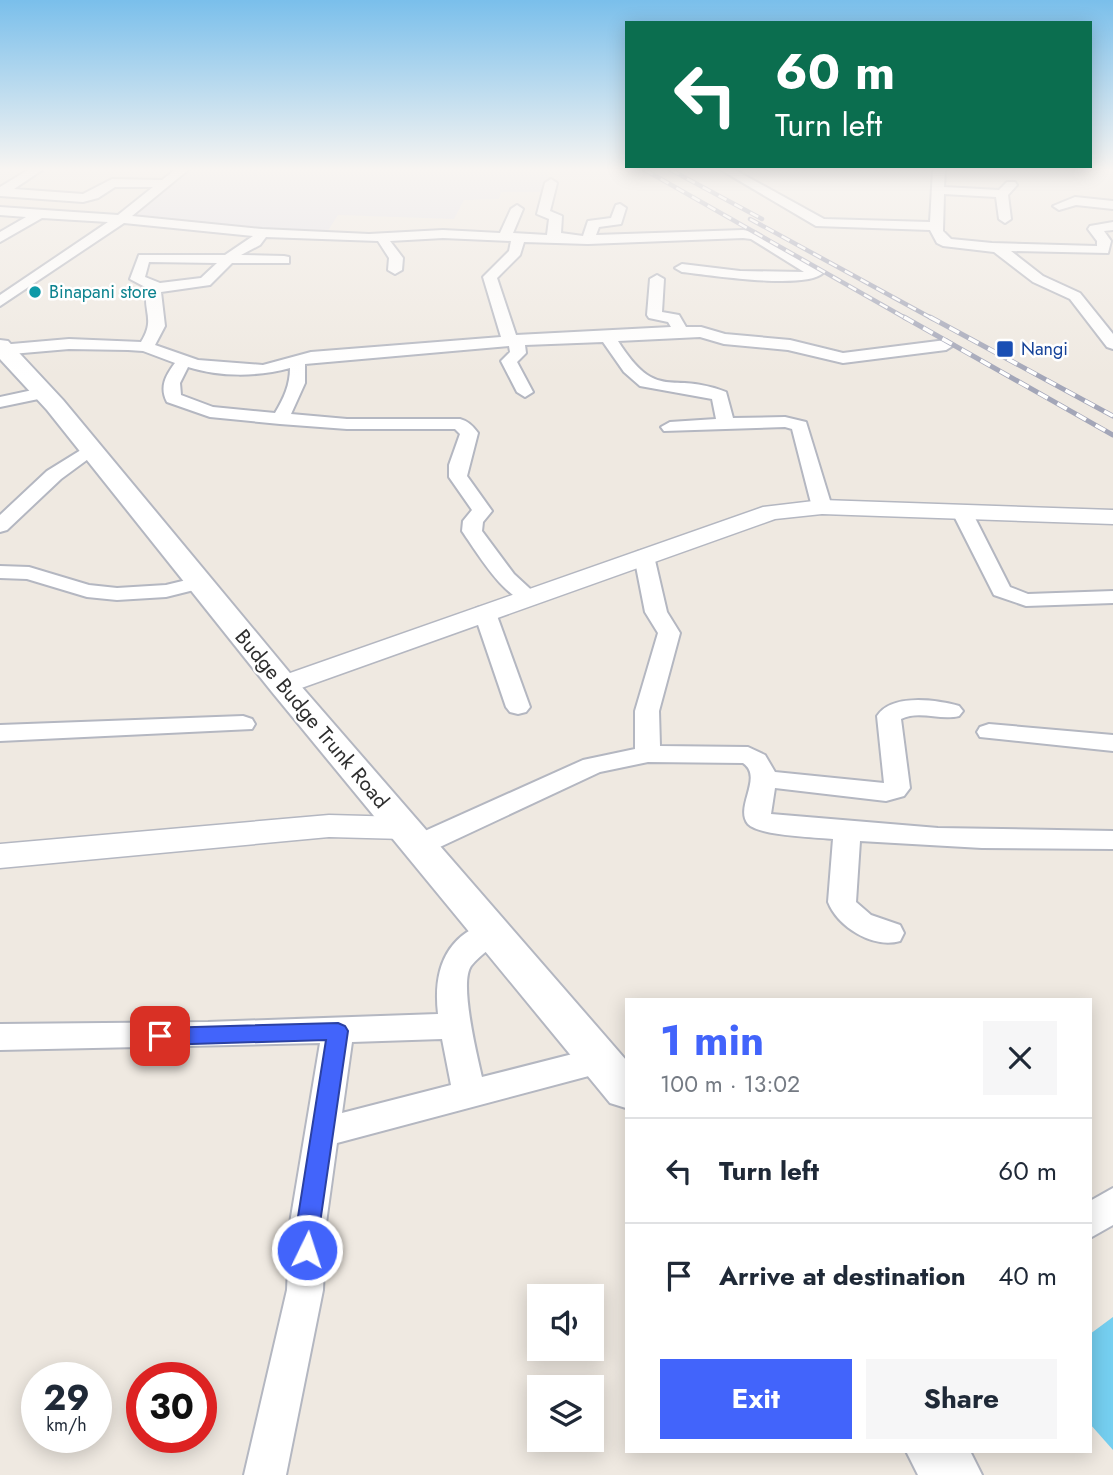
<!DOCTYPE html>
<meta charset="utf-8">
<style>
body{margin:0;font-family:Jost,sans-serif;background:#f6f6f7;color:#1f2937;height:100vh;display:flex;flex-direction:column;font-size:26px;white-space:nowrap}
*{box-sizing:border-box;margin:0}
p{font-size:23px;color:#747a83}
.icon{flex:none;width:38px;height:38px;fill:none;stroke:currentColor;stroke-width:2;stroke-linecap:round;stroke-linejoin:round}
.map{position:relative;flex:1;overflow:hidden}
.sheet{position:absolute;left:625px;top:998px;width:467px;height:455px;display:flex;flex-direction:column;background:#fff;border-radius:0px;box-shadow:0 4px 18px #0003}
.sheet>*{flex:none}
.hud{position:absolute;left:625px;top:21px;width:467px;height:147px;border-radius:0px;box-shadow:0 4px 18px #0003;background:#0b6e4f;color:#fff;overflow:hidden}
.fabs{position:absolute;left:527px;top:1284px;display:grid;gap:14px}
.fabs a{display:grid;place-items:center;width:77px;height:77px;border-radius:0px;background:#fff;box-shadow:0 4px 18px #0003;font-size:35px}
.speed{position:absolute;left:21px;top:1362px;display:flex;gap:14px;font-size:35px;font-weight:700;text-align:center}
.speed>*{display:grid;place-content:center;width:91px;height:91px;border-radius:50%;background:#fff;box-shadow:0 4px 18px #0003;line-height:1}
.speed small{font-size:18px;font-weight:400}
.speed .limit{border:10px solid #d22;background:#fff;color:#111}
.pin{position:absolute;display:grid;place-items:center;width:60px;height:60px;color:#fff;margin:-30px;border-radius:14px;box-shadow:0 4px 10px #0006}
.me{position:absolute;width:77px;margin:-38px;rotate:4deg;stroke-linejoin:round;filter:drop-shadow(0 0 5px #0008)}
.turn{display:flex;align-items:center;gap:24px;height:147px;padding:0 35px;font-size:32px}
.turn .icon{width:91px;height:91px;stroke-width:2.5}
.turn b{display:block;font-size:49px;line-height:60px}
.round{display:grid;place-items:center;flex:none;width:74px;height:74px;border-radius:0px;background:#f6f6f7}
.headline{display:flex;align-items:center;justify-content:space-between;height:119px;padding:0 35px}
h1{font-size:42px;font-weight:700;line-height:52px;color:#4264fb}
.primary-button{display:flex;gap:14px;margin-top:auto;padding:14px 35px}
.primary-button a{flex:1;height:80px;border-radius:0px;background:#4264fb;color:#fff;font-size:28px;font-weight:700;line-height:80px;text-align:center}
.primary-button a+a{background:#f6f6f7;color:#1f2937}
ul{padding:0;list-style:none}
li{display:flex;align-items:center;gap:21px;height:105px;padding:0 35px;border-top:2px solid #e0e1e3}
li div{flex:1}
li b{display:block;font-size:26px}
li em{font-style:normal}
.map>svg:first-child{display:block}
.industrial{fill:#e3e1e8}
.water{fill:#75cff0}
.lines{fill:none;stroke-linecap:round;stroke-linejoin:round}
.minor-casing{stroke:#b4b7c1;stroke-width:4}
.tertiary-casing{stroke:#b4b7c1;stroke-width:3}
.secondary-casing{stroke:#b4b7c1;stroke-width:4}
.minor{fill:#fff;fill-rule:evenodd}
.tertiary{fill:#fff;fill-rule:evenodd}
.secondary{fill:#fff;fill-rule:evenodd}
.rail-far1-casing{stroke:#a3a6b8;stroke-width:4.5}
.rail-casing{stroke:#a3a6b8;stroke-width:5}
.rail-far1{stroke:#fff;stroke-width:2.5;stroke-dasharray:9;stroke-linecap:butt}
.rail{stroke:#fff;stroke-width:3.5;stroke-dasharray:11;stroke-linecap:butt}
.route{fill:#4264fb;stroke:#2b41a3;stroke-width:2}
.culture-dot{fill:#0f9aa8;stroke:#fff;stroke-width:2.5}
.transit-dot{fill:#1a4fb4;stroke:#fff;stroke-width:2.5}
.labels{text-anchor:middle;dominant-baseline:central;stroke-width:5;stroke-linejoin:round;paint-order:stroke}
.far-culture-label{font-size:18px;fill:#0d838f;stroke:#fff;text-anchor:start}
.far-transit-label{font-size:18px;fill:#164399;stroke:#fff;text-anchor:start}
.street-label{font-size:21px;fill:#2e2e2e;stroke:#fff}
</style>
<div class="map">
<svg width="1113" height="1475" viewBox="0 0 1113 1475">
<rect width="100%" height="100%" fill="#efe9e1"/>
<path class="industrial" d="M188,170H550L546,192H501L499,199L464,200L454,219L338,215L327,232L213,225L136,216Z"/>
<path class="water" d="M1113,1317V1450L1090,1424V1334Z"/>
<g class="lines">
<defs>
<g id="minor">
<path d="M28,170H42L14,189L83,194L112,179L162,180L175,170H188L132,216L262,229L369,234L443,230L500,233L511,209L517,205L523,209L513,233L547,235L549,219L537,214L545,183L551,179L557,183L550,211L562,216L561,233L583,236L588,221L611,218L616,205L620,204L626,208L621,224L599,227L596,235L743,230L755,232L823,273C805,290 709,275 682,272L675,268L682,264L740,271L804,272L751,239L743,238L588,244L524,242L520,255L497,278L516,335L671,327L668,322L649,318L647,315L650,279L657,275L664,279L662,312L679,315L686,327H701L725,334L790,340L843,353L946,340L954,345L946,350L843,363L788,350L724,344L700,337L618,341C658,404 670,370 726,392L733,418L785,417L806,422L832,507L822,513L812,507L792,429L785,427L664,431L661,427L670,422L716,419L712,399L640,386L624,372L603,342L525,345L526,353L517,362L533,392L525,397L517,392L501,361L510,352L509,346L305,364V383L291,414L347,419H460C468,421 473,426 478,433L467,476L492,511L483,522L482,531L514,574L540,598L537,603C510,609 476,551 462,531L463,521L472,510L449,477V465L460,434L455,429H347L280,424L210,417L167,402C159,387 166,375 175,363L143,351L128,350L69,349L0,355V345L69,339L141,342C156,319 142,311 147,288L130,279L139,255H225L253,236L124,223L0,306V295L108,222L42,218L0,242V232L26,217L0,215V207L118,215L153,187H115L98,198L83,202L0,196V187ZM266,237L378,241L389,258L388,270L395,274L402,270L403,258L390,241L443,238L511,241L509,251L483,277L501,337L311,352L263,365L198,360L155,345L165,326L161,292L210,285L232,263H289V257L284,256L241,255L260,245ZM149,262L217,263L201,278L160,283L145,277ZM188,367C220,377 257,377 290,368C290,385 284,398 275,413L213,407L181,395L180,383Z"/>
<path d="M721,170H735L824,219L930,222L933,170H945L944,187L999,190L1007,182H1015L1017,185L1008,195L1011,219L1005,223L999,219L996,197L944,194L943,231L951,239L992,243L1097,246V241L1088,229L1090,226L1113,222V230L1104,231L1111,241L1108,253L1011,251L1043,276L1080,293L1113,334V349L1107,347L1070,299L1033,282L994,252L943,246L937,243L930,230L816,226Z"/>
<path d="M1075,197L1113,201V209L1076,205L1059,210L1053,206Z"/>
<path d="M42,388L50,393L48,397L0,407V397Z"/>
<path d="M89,445L95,446L98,450L95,454L61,479L7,530L0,532V515L47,471Z"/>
<path d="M962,506L972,512L1010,587L1028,594L1113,591V603L1026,606L994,595L952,512Z"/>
<path d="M644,550L651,552L654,556L667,612L680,633L659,711L660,746L748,747L765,755L775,772L884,783L877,716C892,693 937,700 959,706L963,711L959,716C940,721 920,710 901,719L910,788L904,796L886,801L775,788L771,814L938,828L1113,831V849L982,848L860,841L856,902L871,915L900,925L904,933L900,941C873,949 838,927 828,902L833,839C815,837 760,836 748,824C734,807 764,777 743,763L648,762L600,772L427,853L417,855L407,853L404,846L407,839L583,760L635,749V711L658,633L645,612L634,556L637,552Z"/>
<path d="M0,566L29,567L89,585L117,588L166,585L199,577L206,579L210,583L206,587L166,597L117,600L87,597L27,579L0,578Z"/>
<path d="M485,606L493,608L496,613L530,707L526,712L518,714L510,712L506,707L474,613L477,608Z"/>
<path d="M243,716L252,719L255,724L252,729L0,741V725Z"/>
<path d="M989,724L1113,735V751L980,737L977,732L980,727Z"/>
<path d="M491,921L501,924L505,932C497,946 481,953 471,966C459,983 477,1055 482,1077L600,1047L611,1051L616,1060L611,1069L600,1073L337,1143L326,1223L323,1290L286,1475H244L287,1290L290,1223L320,1043L0,1050V1024L208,1022L438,1014C433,971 445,935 491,921ZM442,1039L451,1085L342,1113L352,1042Z"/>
<path d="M1113,1188V1225L1090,1238V1201Z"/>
</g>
<g id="tertiary">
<path d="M822,500L1113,510V524L822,514L775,519L293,691L283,693L273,691L269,685L273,679L763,507Z"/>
<path d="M329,815L404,817L415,820L420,828L415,836L404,839L329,837L0,868V844Z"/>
</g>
<g id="secondary">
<path d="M0,340L8,341L63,400L294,678L626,1060V1108L610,1103L272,692L47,410L0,359Z"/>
<path d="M906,1451H970L982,1475H918Z"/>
</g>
</defs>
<use href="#minor" class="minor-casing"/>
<use href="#tertiary" class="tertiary-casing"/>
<use href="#secondary" class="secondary-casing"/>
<use href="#minor" class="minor"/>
<use href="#tertiary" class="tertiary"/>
<use href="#secondary" class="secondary"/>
<defs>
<g id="rail-far1">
<path d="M645,170L907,319"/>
<path d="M671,170L762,219"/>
<path d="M750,219L933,319"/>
</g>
<g id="rail">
<path d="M904,317L1113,435"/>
<path d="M930,317L1113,416"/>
</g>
</defs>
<use href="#rail-far1" class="rail-far1-casing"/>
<use href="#rail" class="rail-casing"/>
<use href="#rail-far1" class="rail-far1"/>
<use href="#rail" class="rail"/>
</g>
<linearGradient id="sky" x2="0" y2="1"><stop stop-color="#7abfeb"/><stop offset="0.45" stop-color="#f8f5f2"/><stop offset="1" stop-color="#f8f5f2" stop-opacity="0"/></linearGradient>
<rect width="1113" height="376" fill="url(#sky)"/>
<path class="route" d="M338,1023L345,1026L348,1031L320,1223L319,1250L315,1258L307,1261L299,1258L295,1250L297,1223L326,1040L160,1045L152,1042L149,1036L152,1031L160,1028Z"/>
<circle class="culture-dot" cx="35" cy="292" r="7"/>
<rect class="transit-dot" x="996" y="340" width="18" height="18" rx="3.5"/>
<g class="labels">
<g class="far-culture-label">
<text x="49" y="292">Binapani store</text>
</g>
<g class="far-transit-label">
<text x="1021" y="349">Nangi</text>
</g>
<g class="street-label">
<text transform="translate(312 719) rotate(50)">Budge Budge Trunk Road</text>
</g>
</g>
</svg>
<div class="fabs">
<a><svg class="icon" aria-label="sound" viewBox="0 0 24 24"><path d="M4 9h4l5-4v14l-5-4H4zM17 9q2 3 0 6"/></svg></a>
<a><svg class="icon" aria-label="layers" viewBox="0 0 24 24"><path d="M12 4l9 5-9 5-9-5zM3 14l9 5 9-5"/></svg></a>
</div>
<div class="speed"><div>29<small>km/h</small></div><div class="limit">30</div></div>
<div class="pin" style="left:160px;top:1036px;background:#d93025"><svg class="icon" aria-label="arrive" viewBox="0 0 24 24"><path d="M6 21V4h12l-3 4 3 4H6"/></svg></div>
<svg class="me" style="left:307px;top:1250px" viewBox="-20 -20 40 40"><circle r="17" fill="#4264fb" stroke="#fff" stroke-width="3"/><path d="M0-11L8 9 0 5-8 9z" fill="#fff"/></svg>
<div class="hud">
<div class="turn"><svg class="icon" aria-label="left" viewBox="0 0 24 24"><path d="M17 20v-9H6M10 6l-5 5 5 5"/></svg><div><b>60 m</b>Turn left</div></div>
</div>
<section class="sheet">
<div class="headline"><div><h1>1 min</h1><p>100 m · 13:02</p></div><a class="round"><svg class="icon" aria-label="close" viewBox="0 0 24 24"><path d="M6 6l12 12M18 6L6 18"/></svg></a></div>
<ul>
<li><svg class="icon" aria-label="left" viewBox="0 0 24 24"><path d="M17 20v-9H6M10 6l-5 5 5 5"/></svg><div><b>Turn left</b></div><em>60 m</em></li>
<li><svg class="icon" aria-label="arrive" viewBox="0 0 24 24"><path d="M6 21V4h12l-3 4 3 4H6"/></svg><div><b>Arrive at destination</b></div><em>40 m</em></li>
</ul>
<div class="primary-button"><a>Exit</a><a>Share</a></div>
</section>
</div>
